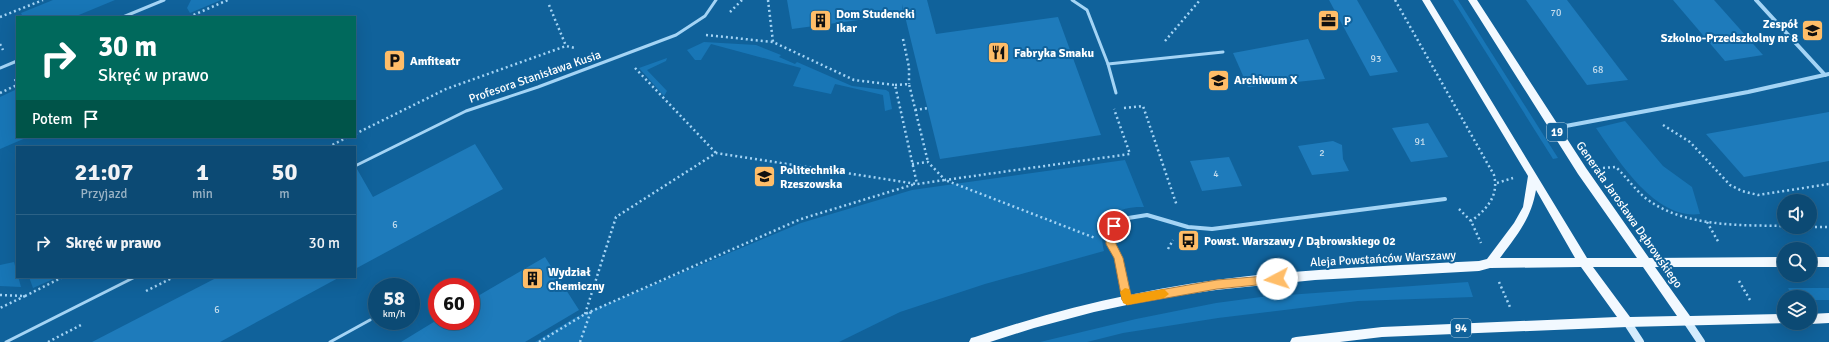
<!DOCTYPE html>
<html lang="pl">
<meta charset="utf-8">
<style>
body{margin:0;font-family:Signika,sans-serif;background:#155179;color:#f1f3f6;height:100vh;display:flex;flex-direction:column;font-size:15px;white-space:nowrap}
*{box-sizing:border-box;margin:0}
p{font-size:13px;color:#9ab3c5}
.icon{flex:none;width:22px;height:22px;fill:none;stroke:currentColor;stroke-width:2;stroke-linecap:round;stroke-linejoin:round}
.map{position:relative;flex:1;overflow:hidden}
.panel{position:absolute;left:16px;top:146px;width:340px;height:132px;display:flex;flex-direction:column;background:#0c4a74;border-radius:0px;box-shadow:0 4px 16px #0002,0 0 0 1px #2c6286}
.panel>*{flex:none}
.guide{position:absolute;left:16px;top:16px;width:340px;height:122px;border-radius:0px;box-shadow:0 4px 16px #0002,0 0 0 1px #2c6286;background:#00695c;color:#fff;overflow:hidden}
.controls{position:absolute;left:1777px;top:194px;display:grid;gap:8px}
.controls a{display:grid;place-items:center;width:40px;height:40px;border-radius:50%;background:#0c4a74;box-shadow:0 4px 16px #0002,0 0 0 1px #2c6286;font-size:20px}
.speed{position:absolute;left:368px;top:278px;display:flex;gap:8px;font-size:20px;font-weight:700;text-align:center}
.speed>*{display:grid;place-content:center;width:52px;height:52px;border-radius:50%;background:#0c4a74;box-shadow:0 4px 16px #0002,0 0 0 1px #2c6286;line-height:1}
.speed small{font-size:10px;font-weight:400}
.speed .limit{border:6px solid #d22;background:#fff;color:#111}
.pin{position:absolute;display:grid;place-items:center;width:34px;height:34px;color:#fff;margin:-17px;border:2px solid #fff;border-radius:50%;box-shadow:0 1px 4px #0007}
.me{position:absolute;width:44px;margin:-22px;rotate:265deg;stroke-linejoin:round;filter:drop-shadow(0 0 3px #0008)}
.turn{display:flex;align-items:center;gap:14px;height:84px;padding:0 16px;font-size:18px}
.turn .icon{width:52px;height:52px;stroke-width:2.5}
.turn b{display:block;font-size:28px;line-height:34px}
.then{display:flex;align-items:center;height:38px;padding:0 16px;background:#0003;gap:8px;font-size:15px}
.eta{display:flex;justify-content:space-evenly;align-items:center;height:68px;text-align:center}
.eta b{font-size:24px;font-weight:700;line-height:28px}
ul{padding:0;list-style:none}
li{display:flex;align-items:center;gap:12px;height:56px;padding:0 16px;border-top:1px solid #2c6286}
li div{flex:1}
li b{display:block;font-size:15px}
li em{font-style:normal}
.map>svg:first-child{display:block}
.green{fill:#1876b6}
.building{fill:#1e7bbb}
.lines{fill:none;stroke-linecap:round;stroke-linejoin:round}
.path{stroke:#a4d4f5;stroke-width:2.5;stroke-dasharray:2 3;stroke-linecap:butt}
.lane{stroke:#a4d4f5;stroke-width:3}
.street{stroke:#a4d4f5;stroke-width:4}
.secondary{stroke:#d4ecfd;stroke-width:8}
.primary{fill:#f2f9ff;fill-rule:evenodd}
.route{fill:#ffbd68;stroke:#a67b44}
.slow{fill:#f59e0b}
.labels{text-anchor:middle;dominant-baseline:central;stroke-width:4;stroke-linejoin:round;paint-order:stroke}
.number-label{font-size:10px;fill:#c7deee}
.shield{fill:#10629b;stroke:#b7d0e1;stroke-width:1}
.shield-label{font-size:11px;font-weight:bold;fill:#fff}
.poi-label{font-size:12px;font-weight:bold;fill:#fff;stroke:#10629b;text-anchor:start}
.street-label{font-size:12px;fill:#fff;stroke:#10629b}
</style>
<div class="map">
<svg width="1829" height="342" viewBox="0 0 1829 342">
<rect width="100%" height="100%" fill="#10629b"/>
<g class="green">
<path d="M53,0H115L74,17H23L21,13Z"/>
<path d="M191,0H221L190,13L187,8Z"/>
<path d="M1453,0H1458L1558,158L1553,159Z"/>
<path d="M704,42L756,45L781,55L779,57L795,64L797,62L852,86L886,90L889,92L892,109L885,111L883,95L835,84L831,94L793,86L801,68L711,44L701,60H695L687,50Z"/>
<path d="M667,58L666,61L647,70L667,91L664,96L639,68Z"/>
<path d="M17,89V137H28L0,149V97Z"/>
<path d="M1625,121L1663,166L1692,187L1700,214C1655,220 1618,160 1596,128Z"/>
<path d="M1125,160L1144,207C1115,206 1096,220 1104,251L985,284L900,312L839,342H535L576,317L801,223L912,190Z"/>
<path d="M14,262L21,287L0,286V265Z"/>
<path d="M29,277H58L33,288Z"/>
<path d="M1468,282L1473,297L1358,301L1218,318L1123,333L1087,342H1040L1136,319L1216,303L1261,297Z"/>
<path d="M1788,288H1829V300H1810V297H1793Z"/>
</g>
<g class="building">
<path d="M787,0H927L936,34L1058,17L1101,135L940,159L902,4L903,14L792,29Z"/>
<path d="M1329,0H1357L1398,72L1370,76Z"/>
<path d="M1526,0H1567L1628,80L1587,85Z"/>
<path d="M1673,0H1714L1763,55L1725,61Z"/>
<path d="M1308,39L1325,79L1248,87L1233,53Z"/>
<path d="M1829,112V161L1744,177L1706,134Z"/>
<path d="M1428,123L1448,157L1411,162L1392,128Z"/>
<path d="M1333,141L1342,145L1343,159L1349,171L1312,175L1298,146Z"/>
<path d="M475,144L503,189L355,269V169H357L373,197Z"/>
<path d="M1229,157L1242,186L1202,191L1190,161Z"/>
<path d="M545,257L579,310L525,342H401L437,320L471,321V300Z"/>
<path d="M218,277H340L220,342H92Z"/>
</g>
<g class="lines">
<g class="path">
<path d="M768,0L773,42L854,80L895,85L917,184L945,180L1095,238"/>
<path d="M1395,0L1494,175C1499,196 1487,209 1471,221"/>
<path d="M549,5L566,46"/>
<path d="M730,12L742,0"/>
<path d="M0,17L43,0"/>
<path d="M189,17L228,0"/>
<path d="M706,35L773,42"/>
<path d="M903,39L909,67V84"/>
<path d="M1165,41L1200,0"/>
<path d="M0,44L3,50"/>
<path d="M635,68L716,153"/>
<path d="M15,79L17,85"/>
<path d="M895,85L909,84L928,162"/>
<path d="M0,93L17,85"/>
<path d="M1124,108L1143,106L1177,206"/>
<path d="M915,110L928,108"/>
<path d="M1663,125L1690,142L1730,185L1742,191L1758,195L1829,184"/>
<path d="M355,134L446,89L566,46L575,48"/>
<path d="M328,147L348,137"/>
<path d="M912,164L928,162L945,180L1130,154L1114,109"/>
<path d="M1603,168L1616,167C1627,178 1636,191 1648,200C1686,227 1739,225 1784,226"/>
<path d="M1497,183L1513,178"/>
<path d="M1459,209L1471,221L1481,243"/>
<path d="M1707,222L1719,243"/>
<path d="M1810,227H1829"/>
<path d="M1168,249L1173,240"/>
<path d="M1739,281L1750,300"/>
<path d="M1499,282L1510,307"/>
<path d="M393,287L392,285L398,281"/>
<path d="M146,291L174,277"/>
<path d="M0,295L25,296L0,308"/>
<path d="M25,296L63,277"/>
<path d="M585,314L616,217L716,153L917,184"/>
<path d="M48,342L81,325"/>
<path d="M539,342L585,314L801,219L915,184"/>
<path d="M580,342L591,311"/>
</g>
<g class="lane">
<path d="M1072,0L1087,10L1108,64L1223,52"/>
<path d="M123,17L164,0"/>
<path d="M1108,64L1116,93"/>
<path d="M0,68L17,61"/>
<path d="M355,166L466,111L538,87L676,35L705,16L716,0"/>
<path d="M6,342L135,277"/>
<path d="M330,342L370,320"/>
</g>
<g class="street">
<path d="M1756,0L1825,75"/>
<path d="M1555,128L1748,92L1829,74"/>
<path d="M1127,300L1118,258L1111,244L1114,226L1122,219L1147,215L1188,227L1212,229L1445,199"/>
</g>
<g class="secondary">
<path d="M1687,321L1701,342"/>
<path d="M1627,322L1640,342"/>
</g>
<g class="primary">
<path d="M1422,0H1430L1587,258H1637L1578,174L1468,0H1477L1586,168L1649,258L1784,257V267H1655L1690,316L1784,314V323H1787L1627,327L1382,337L1340,342H1290L1292,338L1296,337L1382,327L1617,317L1581,267L1490,268L1479,271L1315,280L1216,290L1155,299L1094,312L1034,328L990,342H969L971,338L975,337C1064,307 1156,286 1249,276C1326,268 1402,265 1479,261L1487,259L1514,223L1523,207L1528,176ZM1536,190L1575,258H1500C1517,235 1531,219 1536,190ZM1593,267H1643L1677,316L1630,317Z"/>
<rect x="1810" y="257" width="19" height="10"/>
<path d="M1829,313V323L1810,324L1807,323H1810V314Z"/>
</g>
</g>
<path class="route" d="M1114,222L1119,226L1115,236L1116,244L1123,258L1131,295L1217,280L1277,275L1282,279L1277,283L1217,289L1127,305L1122,300L1114,258L1106,244V236L1111,223Z"/>
<path class="slow" d="M1125,288L1129,289L1131,295L1164,289L1169,294L1164,298L1127,305L1123,303L1120,292Z"/>
<defs>
<symbol id="building-square" viewBox="-11 -11 22 22"><rect x="-9" y="-9" width="18" height="18" rx="4" fill="#ffbd68" stroke="#10629b"/><path d="M-4-6H4V6H1V3H-1V6H-4ZM-2.5-4.3h1.7v1.8h-1.7ZM.8-4.3h1.7v1.8H.8ZM-2.5-1h1.7V.8h-1.7ZM.8-1h1.7V.8H.8Z" fill="#111"/></symbol>
<symbol id="office-square" viewBox="-11 -11 22 22"><rect x="-9" y="-9" width="18" height="18" rx="4" fill="#ffbd68" stroke="#10629b"/><path d="M-6-3h4V-5.5h4V-3h4V5H-6ZM-1-4.5V-3h2v-1.5ZM-6 0V1H6V0Z" fill="#111"/></symbol>
<symbol id="school-square" viewBox="-11 -11 22 22"><rect x="-9" y="-9" width="18" height="18" rx="4" fill="#ffbd68" stroke="#10629b"/><path d="M0-5L7-2L0 1L-7-2ZM-4 1L0 2.5L4 1V4Q0 6-4 4Z" fill="#111"/></symbol>
<symbol id="restaurant-square" viewBox="-11 -11 22 22"><rect x="-9" y="-9" width="18" height="18" rx="4" fill="#ffbd68" stroke="#10629b"/><path d="M-5-6h1v4h1v-4h1v4h1v-4h1v5L-1.5 .5V6h-2V.5L-5-1ZM5-6V6H3V1.5H1.5Q1.5-4 5-6Z" fill="#111"/></symbol>
<symbol id="parking-square" viewBox="-11 -11 22 22"><rect x="-9" y="-9" width="18" height="18" rx="4" fill="#ffbd68" stroke="#10629b"/><path d="M-3.5-5.5H1a3.5 3.5 0 0 1 0 7H-1V5.5H-3.5ZM-1-3.4V-.6H.8a1.4 1.4 0 0 0 0-2.8Z" fill="#111"/></symbol>
<symbol id="university-square" viewBox="-11 -11 22 22"><rect x="-9" y="-9" width="18" height="18" rx="4" fill="#ffbd68" stroke="#10629b"/><path d="M0-5L7-2L0 1L-7-2ZM-4 1L0 2.5L4 1V4Q0 6-4 4Z" fill="#111"/></symbol>
<symbol id="bus-square" viewBox="-11 -11 22 22"><rect x="-9" y="-9" width="18" height="18" rx="4" fill="#ffbd68" stroke="#10629b"/><path d="M-5-6H5V4H4V6H2V4H-2V6H-4V4H-5ZM-3.5-4V0h7V-4ZM-3.5 1.2v1.5H-2V1.2ZM2 1.2v1.5H3.5V1.2Z" fill="#111"/></symbol>
</defs>
<g fill-rule="evenodd">
<use href="#building-square" x="808" y="8" width="25" height="25"/>
<use href="#office-square" x="1316" y="8" width="25" height="25"/>
<use href="#school-square" x="1800" y="18" width="25" height="25"/>
<use href="#restaurant-square" x="986" y="40" width="25" height="25"/>
<use href="#parking-square" x="382" y="48" width="25" height="25"/>
<use href="#university-square" x="1206" y="68" width="25" height="25"/>
<use href="#university-square" x="752" y="164" width="25" height="25"/>
<use href="#bus-square" x="1176" y="228" width="25" height="25"/>
<use href="#building-square" x="520" y="266" width="25" height="25"/>
</g>
<g class="labels">
<g class="number-label">
<text x="1556" y="13">70</text>
<text x="1376" y="59">93</text>
<text x="1598" y="70">68</text>
<text x="1420" y="142">91</text>
<text x="1322" y="153">2</text>
<text x="1216" y="174">4</text>
<text x="395" y="225">6</text>
<text x="217" y="310">6</text>
</g>
<g class="shield">
<rect x="1547" y="123" width="20" height="18" rx="3"/>
<rect x="1451" y="319" width="20" height="18" rx="3"/>
</g>
<g class="shield-label">
<text x="1557" y="132">19</text>
<text x="1461" y="328">94</text>
</g>
<g class="poi-label">
<text x="836" y="14">Dom Studencki<tspan x="836" dy="14">Ikar</tspan></text>
<text x="1344" y="21">P</text>
<text x="1798" y="24" text-anchor="end">Zespół<tspan x="1798" dy="14">Szkolno-Przedszkolny nr 8</tspan></text>
<text x="1014" y="53">Fabryka Smaku</text>
<text x="410" y="61">Amfiteatr</text>
<text x="1234" y="80">Archiwum X</text>
<text x="780" y="170">Politechnika<tspan x="780" dy="14">Rzeszowska</tspan></text>
<text x="1204" y="241">Powst. Warszawy / Dąbrowskiego 02</text>
<text x="548" y="272">Wydział<tspan x="548" dy="14">Chemiczny</tspan></text>
</g>
<g class="street-label">
<text transform="translate(535 77) rotate(-19)">Profesora Stanisława Kusia</text>
<text transform="translate(1629 215) rotate(55)">Generała Jarosława Dąbrowskiego</text>
<text transform="translate(1383 259) rotate(-3)">Aleja Powstańców Warszawy</text>
</g>
</g>
</svg>
<div class="controls">
<a><svg class="icon" aria-label="sound" viewBox="0 0 24 24"><path d="M4 9h4l5-4v14l-5-4H4zM17 9q2 3 0 6"/></svg></a>
<a><svg class="icon" aria-label="search" viewBox="0 0 24 24"><circle cx="10" cy="10" r="6"/><path d="M15 15l6 6"/></svg></a>
<a><svg class="icon" aria-label="layers" viewBox="0 0 24 24"><path d="M12 4l9 5-9 5-9-5zM3 14l9 5 9-5"/></svg></a>
</div>
<div class="speed"><div>58<small>km/h</small></div><div class="limit">60</div></div>
<div class="pin" style="left:1114px;top:226px;background:#d93025"><svg class="icon" aria-label="arrive" viewBox="0 0 24 24"><path d="M6 21V4h12l-3 4 3 4H6"/></svg></div>
<svg class="me" style="left:1277px;top:279px" viewBox="-20 -20 40 40"><circle r="19" fill="#fff"/><path d="M0-13L10 11 0 6-10 11z" fill="#ffbd68"/></svg>
<div class="guide">
<div class="turn"><svg class="icon" aria-label="right" viewBox="0 0 24 24"><path d="M7 20v-9h11M14 6l5 5-5 5"/></svg><div><b>30 m</b>Skręć w prawo</div></div>
<div class="then">Potem<svg class="icon" aria-label="arrive" viewBox="0 0 24 24"><path d="M6 21V4h12l-3 4 3 4H6"/></svg></div>
</div>
<section class="panel">
<div class="eta">
<div><b>21:07</b><p>Przyjazd</p></div>
<div><b>1</b><p>min</p></div>
<div><b>50</b><p>m</p></div>
</div>
<ul>
<li><svg class="icon" aria-label="right" viewBox="0 0 24 24"><path d="M7 20v-9h11M14 6l5 5-5 5"/></svg><div><b>Skręć w prawo</b></div><em>30 m</em></li>
</ul>
</section>
</div>
